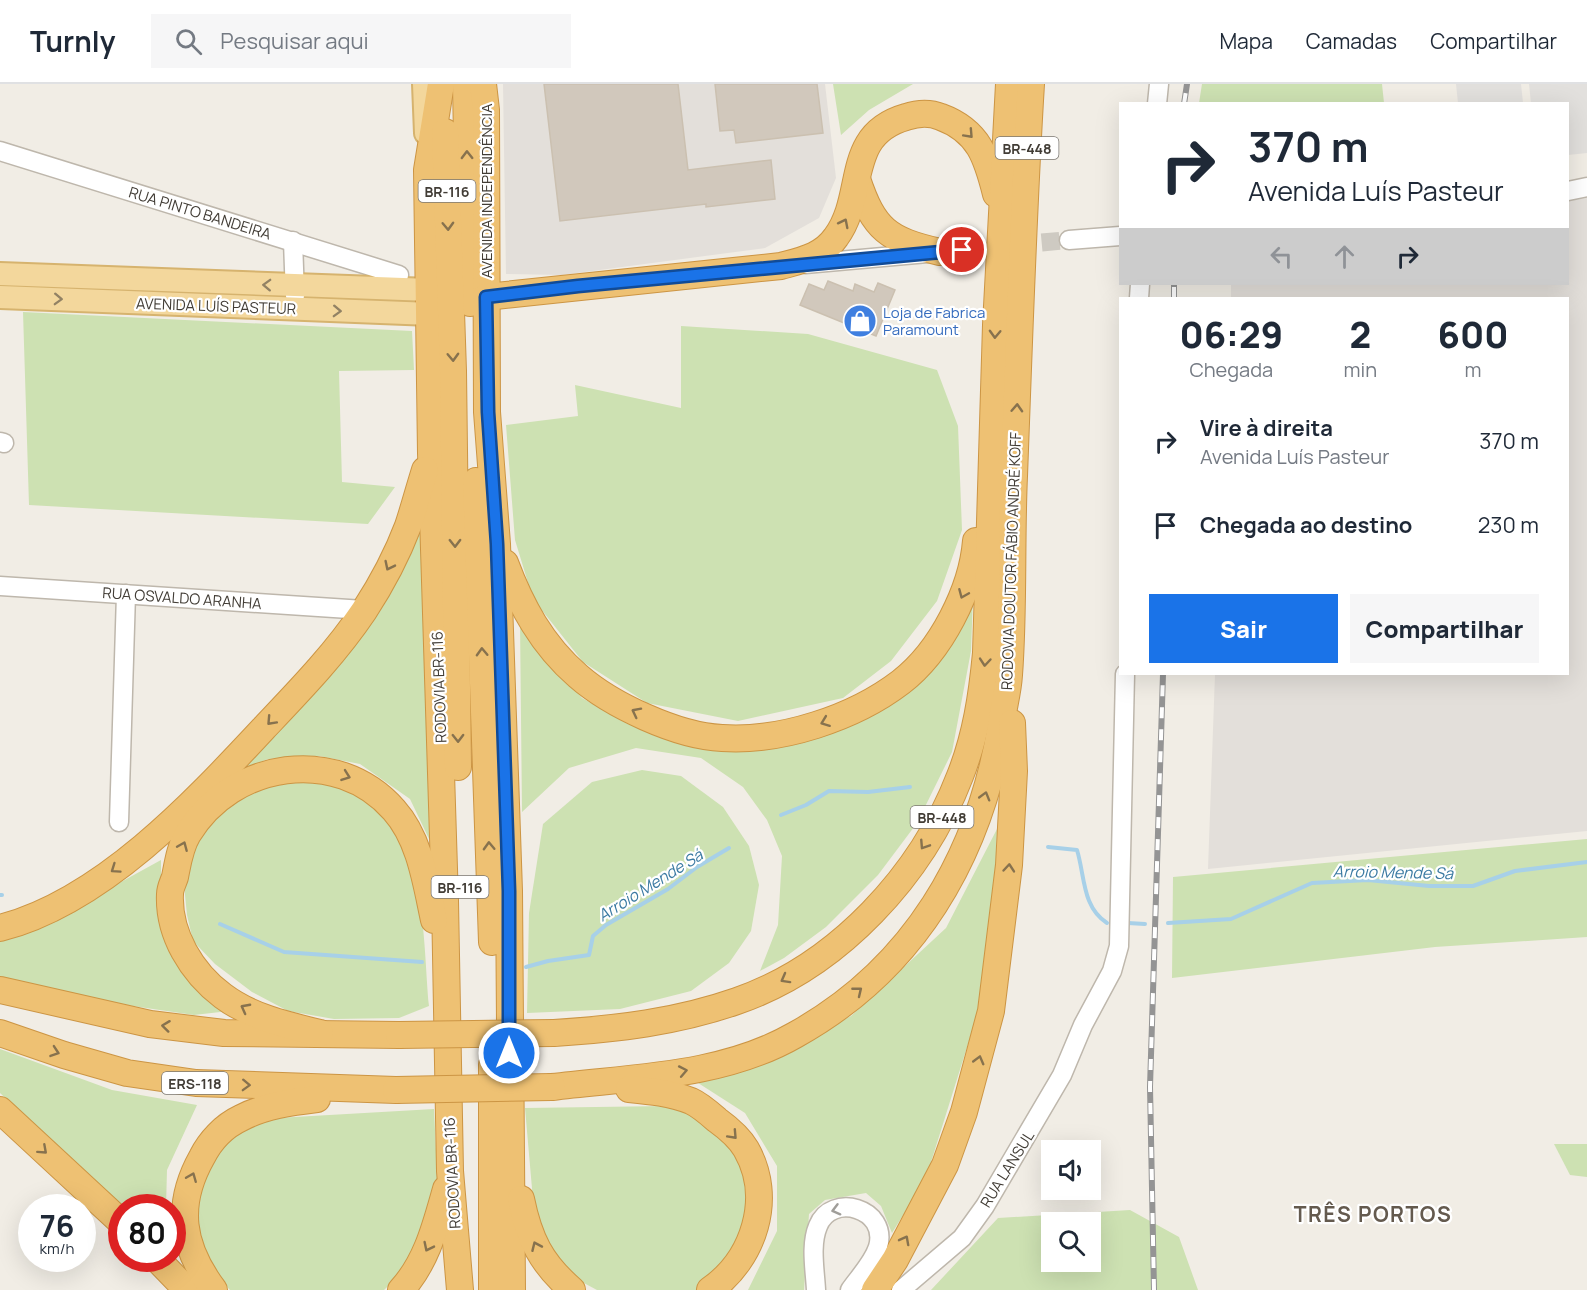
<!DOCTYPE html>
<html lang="pt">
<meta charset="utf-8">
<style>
body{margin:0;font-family:Manrope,sans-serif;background:#f6f6f7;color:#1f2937;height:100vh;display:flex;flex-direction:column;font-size:22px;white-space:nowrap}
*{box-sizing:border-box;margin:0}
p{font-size:20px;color:#747a83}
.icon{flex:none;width:33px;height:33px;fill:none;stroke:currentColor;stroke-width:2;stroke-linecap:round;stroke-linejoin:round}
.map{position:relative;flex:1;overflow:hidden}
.details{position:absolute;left:1119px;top:213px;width:450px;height:378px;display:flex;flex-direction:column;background:#fff;border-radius:0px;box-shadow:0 6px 24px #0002}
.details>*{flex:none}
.top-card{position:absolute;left:1119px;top:18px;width:450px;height:183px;border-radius:0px;box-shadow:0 6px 24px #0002;background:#fff;color:#1f2937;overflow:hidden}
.controls{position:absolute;left:1041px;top:1056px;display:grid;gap:12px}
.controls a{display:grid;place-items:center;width:60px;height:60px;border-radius:0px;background:#fff;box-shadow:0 6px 24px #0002;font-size:30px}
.speed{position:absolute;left:18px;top:1110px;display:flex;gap:12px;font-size:30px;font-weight:700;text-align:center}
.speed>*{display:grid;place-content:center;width:78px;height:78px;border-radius:50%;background:#fff;box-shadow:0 6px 24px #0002;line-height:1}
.speed small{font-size:15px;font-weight:400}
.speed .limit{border:9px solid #d22;background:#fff;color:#111}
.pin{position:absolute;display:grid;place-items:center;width:51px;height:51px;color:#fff;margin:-26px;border:3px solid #fff;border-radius:50%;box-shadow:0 2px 6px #0007}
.me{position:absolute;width:66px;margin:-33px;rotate:0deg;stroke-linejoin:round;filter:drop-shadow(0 0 4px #0008)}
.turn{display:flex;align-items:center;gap:21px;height:126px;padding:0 30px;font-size:27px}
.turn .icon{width:78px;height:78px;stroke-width:2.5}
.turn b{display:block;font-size:42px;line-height:51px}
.lanes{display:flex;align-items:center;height:57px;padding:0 30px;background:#0003;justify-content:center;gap:30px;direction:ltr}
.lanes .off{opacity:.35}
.eta{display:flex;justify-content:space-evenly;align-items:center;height:102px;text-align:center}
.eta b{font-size:36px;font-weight:800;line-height:42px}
.action{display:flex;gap:12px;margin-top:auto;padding:12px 30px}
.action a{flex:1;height:69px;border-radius:0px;background:#1a73e8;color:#fff;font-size:24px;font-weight:800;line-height:69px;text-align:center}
.action a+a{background:#f6f6f7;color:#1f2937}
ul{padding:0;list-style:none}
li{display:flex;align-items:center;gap:18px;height:84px;padding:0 30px}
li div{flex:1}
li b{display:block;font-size:22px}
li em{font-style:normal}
header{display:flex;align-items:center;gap:36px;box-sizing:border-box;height:84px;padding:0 30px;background:#fff;border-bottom:2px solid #e0e1e3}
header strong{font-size:28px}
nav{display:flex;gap:33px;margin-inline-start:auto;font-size:21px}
.search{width:420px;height:54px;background:#f6f6f7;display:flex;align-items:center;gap:15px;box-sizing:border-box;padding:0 21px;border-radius:0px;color:#747a83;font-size:22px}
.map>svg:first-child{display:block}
.industrial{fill:#e3dfda}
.green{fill:#cde1b2;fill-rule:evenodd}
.parking{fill:#e2e0dd}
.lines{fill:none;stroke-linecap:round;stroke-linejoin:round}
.stream{stroke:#a7d0e8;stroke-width:4}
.building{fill:#d1c8bc;stroke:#cbc0b0;stroke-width:1.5}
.minor-tunnel{stroke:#cecac2;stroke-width:18;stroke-dasharray:18 9;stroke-linecap:butt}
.minor-casing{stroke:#beb7ac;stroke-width:21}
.major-casing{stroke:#d6b36e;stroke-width:26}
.highway-casing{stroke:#cc9544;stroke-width:28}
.minor{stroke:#fff;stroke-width:18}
.major{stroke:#f3d79c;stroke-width:22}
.highway{stroke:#eec173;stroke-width:26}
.rail-casing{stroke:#949494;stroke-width:6}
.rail{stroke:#fff;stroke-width:4;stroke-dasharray:11;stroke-linecap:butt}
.highway-bridge-casing{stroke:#cc9544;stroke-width:28;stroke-linecap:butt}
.highway-bridge{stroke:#eec173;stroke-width:26}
.oneway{stroke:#87724e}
.oneway2{stroke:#928264}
.oneway3{stroke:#a09e9a}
.route-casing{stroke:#114b97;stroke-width:15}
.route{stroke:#1a73e8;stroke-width:10}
.labels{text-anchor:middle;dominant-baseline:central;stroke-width:4.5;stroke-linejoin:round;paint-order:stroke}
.shield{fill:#fff;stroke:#7b7772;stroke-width:1.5}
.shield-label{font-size:14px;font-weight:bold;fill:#423d36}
.street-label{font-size:15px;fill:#423d36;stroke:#fff}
.shop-label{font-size:15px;fill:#366cbe;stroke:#fff;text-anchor:start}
.water-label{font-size:16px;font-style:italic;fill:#3b7aa2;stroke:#fff}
.district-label{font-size:21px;font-weight:bold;letter-spacing:1.5px;fill:#645a4e;stroke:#fff}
</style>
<header>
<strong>Turnly</strong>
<div class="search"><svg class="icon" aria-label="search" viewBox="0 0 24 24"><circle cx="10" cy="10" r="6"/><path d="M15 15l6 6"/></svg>Pesquisar aqui</div>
<nav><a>Mapa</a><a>Camadas</a><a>Compartilhar</a></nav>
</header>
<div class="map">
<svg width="1587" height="1206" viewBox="0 0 1587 1206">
<rect width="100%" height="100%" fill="#f1ede5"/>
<g class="industrial">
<path d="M503,0H825L836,94L819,134L765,164L562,191L506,190Z"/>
<path d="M1587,114V747L1208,785L1215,590H1568V214H1231V200H1568V117Z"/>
</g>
<g class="green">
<path d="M833,0H913L869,26L841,51Z"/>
<path d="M1202,0H1382L1384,19H1199Z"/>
<path d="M23,228L412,247L414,286L339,287L342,398L395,403L368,440L29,421Z"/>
<path d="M681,242L808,250L937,286L958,342L962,446L937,517L891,577L843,614L738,637L647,619L583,578L533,515L515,456L506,341L578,332L575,301L681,324Z"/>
<path d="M423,433L430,757L410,715L360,680L319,672L268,675L237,687Z"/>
<path d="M973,513L971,567L952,668L917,739L878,791L826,843L784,874L760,887L778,841L782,772L767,736L743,703L701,674L636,664L569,684L522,728L520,537L582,614L635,643L703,661L851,639Z"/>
<path d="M642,686L681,692L723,723L749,762L759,801L751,847L729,879L691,907L620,925L527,929L529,829L543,740L592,698Z"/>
<path d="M301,692C325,697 350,700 370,716C427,758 423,857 429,922L399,934L334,935L288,927L252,908L215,880L193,857L187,831L184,801L191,766L210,736L238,713Z"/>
<path d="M997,745L995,802L979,925L926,1094L892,1149L881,1122L866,1109L825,1116L809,1130L804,1206H748L777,1147V1082L745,1029L695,997L744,987L851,932L946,844Z"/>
<path d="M1587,755V853L1435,863L1172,894L1173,793Z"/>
<path d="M161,776V811L229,927L194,931L71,913L0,893V854L101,809Z"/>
<path d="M0,965L112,1006L197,1021L167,1086L166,1123H122L0,1009Z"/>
<path d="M666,1022L694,1029L725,1049L750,1101L740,1167L699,1206H597L582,1198L557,1174L542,1147L533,1116L525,1024Z"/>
<path d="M434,1025L438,1107L403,1188L384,1206H230C186,1163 185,1097 231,1055C244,1044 261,1039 277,1034Z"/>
<path d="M1554,1060H1587V1093L1570,1091Z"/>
<path d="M1130,1126L1179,1153L1198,1206H931L998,1134ZM1052,1138H1090V1178H1052Z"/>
</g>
<g class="parking">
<path d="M1456,0H1521L1523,19H1458Z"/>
<path d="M1529,0H1587V69L1568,71V20L1531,19Z"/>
</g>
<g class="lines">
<g class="stream">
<path d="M781,731L806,721L829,707L868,708L910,703"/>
<path d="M1048,763L1077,766C1085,792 1082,823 1107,839"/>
<path d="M0,811H2"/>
<path d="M1128,839L1145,840"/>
<path d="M1168,839L1231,835L1312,799L1368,796L1429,802H1473L1515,787L1587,778"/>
<path d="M220,840L284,868L422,878"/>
<path d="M526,883L548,877L589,871L593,852L606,841L668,805L697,783L729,764"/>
</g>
</g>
<g class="building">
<path d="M544,0H678L688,86L771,76L775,115L706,123V120L560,137Z"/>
<path d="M715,0H817L823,49L736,59L734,46L720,47Z"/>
<path d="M828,197L853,207L855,200L874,208L878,199L895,206L876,252L800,221L809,200L824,206Z"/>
</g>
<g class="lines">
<path class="minor-tunnel" d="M961,166L1069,156"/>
<defs>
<g id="minor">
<path d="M1157,20L1159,0"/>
<path d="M0,67L399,191"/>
<path d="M1568,107L1587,103"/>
<path d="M1069,156L1120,152"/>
<path d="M293,157L295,212"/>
<path d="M805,180L961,166"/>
<path d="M1139,214L1140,200"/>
<path d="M0,358L4,359"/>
<path d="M0,502L364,526"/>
<path d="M119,738L126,510"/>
<path d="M816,1206C815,1186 810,1161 818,1142C831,1108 889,1124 878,1163C873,1179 859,1193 850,1206"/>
<path d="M901,1206L962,1154L985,1122L1062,991L1083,941L1112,887L1119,862L1125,590"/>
</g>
<g id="major">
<path d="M424,0L426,49"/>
<path d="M0,190L430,206"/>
<path d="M0,213L431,230"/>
</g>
<g id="highway">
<path d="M441,0L427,86L431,369L445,817L450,1087L460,1206"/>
<path d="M466,0L470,219"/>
<path d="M483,0L486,26L487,328L497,460L509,807L512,1206"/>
<path d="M445,48L453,287L458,683"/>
<path d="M857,95C874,146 888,156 940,168"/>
<path d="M486,213L781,182C803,176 823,172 836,153C867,111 843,51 906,33C918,29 929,28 941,33C979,47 987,74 996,110"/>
<path d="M476,397L492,858"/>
<path d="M505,479C521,522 542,561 578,592C611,621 677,652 722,654C781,658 854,634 901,598C941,567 972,506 976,457"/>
<path d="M0,844C102,818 194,719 264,644C300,606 335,570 364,527C381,501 397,471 408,442C414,424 419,405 425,386"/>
<path d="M0,906L150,940L224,949L399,951"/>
<path d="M0,949L64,971L127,989L196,999L396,1006"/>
<path d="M320,949C286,941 251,933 223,912C192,889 168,850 170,810C170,804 173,799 175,793C178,778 180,763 188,750C232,677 337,661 394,726C420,755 426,799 434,836"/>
<path d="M554,949C617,945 677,938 737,917C838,882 922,791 960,692C976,652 982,611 986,569L996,241L1009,0"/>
<path d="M492,981V1206"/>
<path d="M552,1003C633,993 722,993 795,951C914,885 979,773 1001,642C1003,625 1008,608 1009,591C1014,525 1011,458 1014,392C1019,261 1023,130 1031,0"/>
<path d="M629,1005C650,1007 671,1009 691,1017C700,1021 709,1029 717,1036C728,1044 739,1053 746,1065C774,1114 754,1175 710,1206"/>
<path d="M0,1026L122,1139"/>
<path d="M521,1115C529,1155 541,1179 572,1206"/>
<path d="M156,1174L187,1206"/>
<path d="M214,1206C181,1162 175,1121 202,1073C210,1057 224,1042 241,1034C264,1022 291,1018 317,1015"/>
<path d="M401,1206C427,1178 436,1140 446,1105"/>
<path d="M875,1206L895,1176L945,1081L964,1028L991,927L1009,781L1014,687L1012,639"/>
</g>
</defs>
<use href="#minor" class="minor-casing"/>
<use href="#major" class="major-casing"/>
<use href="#highway" class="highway-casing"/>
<use href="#minor" class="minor"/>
<use href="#major" class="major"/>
<use href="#highway" class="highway"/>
<defs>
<g id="rail">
<path d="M1184,20L1187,0"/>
<path d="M1174,214V200"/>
<path d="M1154,1206L1150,1003L1163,590"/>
</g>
</defs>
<use href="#rail" class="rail-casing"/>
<use href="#rail" class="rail"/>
<defs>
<g id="highway-bridge">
<path d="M399,951L554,949"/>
<path d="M396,1006L552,1003"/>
</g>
</defs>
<use href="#highway-bridge" class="highway-bridge-casing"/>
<use href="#highway-bridge" class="highway-bridge"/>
</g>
<defs><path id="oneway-chevron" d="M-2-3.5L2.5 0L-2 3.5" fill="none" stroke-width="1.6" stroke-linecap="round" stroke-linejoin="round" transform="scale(1.5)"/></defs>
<g class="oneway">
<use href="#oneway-chevron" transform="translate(969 50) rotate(47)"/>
<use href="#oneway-chevron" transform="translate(467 71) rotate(-91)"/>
<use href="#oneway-chevron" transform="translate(844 139) rotate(-63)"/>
<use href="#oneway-chevron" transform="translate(448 142) rotate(88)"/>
<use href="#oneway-chevron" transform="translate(995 250) rotate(92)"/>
<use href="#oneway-chevron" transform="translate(453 273) rotate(88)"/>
<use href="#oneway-chevron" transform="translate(1017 324) rotate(-87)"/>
<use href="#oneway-chevron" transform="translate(455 459) rotate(89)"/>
<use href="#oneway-chevron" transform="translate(389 482) rotate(116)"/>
<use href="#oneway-chevron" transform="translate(963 510) rotate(113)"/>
<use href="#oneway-chevron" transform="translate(482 568) rotate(-92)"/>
<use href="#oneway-chevron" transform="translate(985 578) rotate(95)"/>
<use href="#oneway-chevron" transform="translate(636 628) rotate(-153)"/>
<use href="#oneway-chevron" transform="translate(271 637) rotate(133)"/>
<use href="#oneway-chevron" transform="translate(825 638) rotate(159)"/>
<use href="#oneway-chevron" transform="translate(458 654) rotate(89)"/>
<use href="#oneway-chevron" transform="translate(346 692) rotate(20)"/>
<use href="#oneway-chevron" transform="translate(985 712) rotate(-74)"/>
<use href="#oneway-chevron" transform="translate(924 761) rotate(123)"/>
<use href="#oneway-chevron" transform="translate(183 762) rotate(-67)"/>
<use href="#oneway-chevron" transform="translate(489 762) rotate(-92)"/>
<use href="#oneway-chevron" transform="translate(1009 784) rotate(-85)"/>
<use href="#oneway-chevron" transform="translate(115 785) rotate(145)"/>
<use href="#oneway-chevron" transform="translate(785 895) rotate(151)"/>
<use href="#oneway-chevron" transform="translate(858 907) rotate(-39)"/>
<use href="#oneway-chevron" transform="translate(245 924) rotate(-152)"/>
<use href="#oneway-chevron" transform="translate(166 942) rotate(-173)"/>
<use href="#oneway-chevron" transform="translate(55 968) rotate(19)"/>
<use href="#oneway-chevron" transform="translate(979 976) rotate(-75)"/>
<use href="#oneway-chevron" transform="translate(683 987) rotate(-11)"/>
<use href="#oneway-chevron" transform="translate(246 1001) rotate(2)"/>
<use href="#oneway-chevron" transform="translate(733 1051) rotate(47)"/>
<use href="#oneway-chevron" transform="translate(43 1066) rotate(42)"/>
<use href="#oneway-chevron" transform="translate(192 1093) rotate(-68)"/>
<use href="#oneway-chevron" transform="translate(905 1156) rotate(-62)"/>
<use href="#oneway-chevron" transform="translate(536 1162) rotate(-114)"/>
<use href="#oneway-chevron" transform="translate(428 1163) rotate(116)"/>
</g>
<g class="oneway2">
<use href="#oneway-chevron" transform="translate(267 201) rotate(-178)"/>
<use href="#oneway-chevron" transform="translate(58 215) rotate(2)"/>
<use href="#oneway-chevron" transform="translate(337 227) rotate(2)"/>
</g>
<use class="oneway3" href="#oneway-chevron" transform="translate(836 1126) rotate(165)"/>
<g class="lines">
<defs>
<path id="route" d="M509,969V807L497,460L488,328L486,213L578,202L962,166"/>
</defs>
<use href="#route" class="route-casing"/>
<use href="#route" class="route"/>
</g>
<defs>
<symbol id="shop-disc" viewBox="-11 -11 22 22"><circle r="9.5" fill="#3f7fe0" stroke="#fff"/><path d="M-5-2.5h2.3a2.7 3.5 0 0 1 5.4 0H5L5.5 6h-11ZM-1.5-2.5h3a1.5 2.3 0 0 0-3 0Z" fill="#fff"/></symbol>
</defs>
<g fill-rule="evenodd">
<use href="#shop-disc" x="841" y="218" width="38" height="38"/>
</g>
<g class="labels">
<g class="shield">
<rect x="995.5" y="53" width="63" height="22" rx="4.5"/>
<rect x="418.5" y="96" width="57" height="22" rx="4.5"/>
<rect x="910.5" y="722" width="63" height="22" rx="4.5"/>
<rect x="431.5" y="792" width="57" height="22" rx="4.5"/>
<rect x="162" y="988" width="66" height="22" rx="4.5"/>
</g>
<g class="shield-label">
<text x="1027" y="64">BR-448</text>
<text x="447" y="107">BR-116</text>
<text x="942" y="733">BR-448</text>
<text x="460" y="803">BR-116</text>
<text x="195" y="999">ERS-118</text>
</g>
<g class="street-label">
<text transform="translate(486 107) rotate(-90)">AVENIDA INDEPENDÊNCIA</text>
<text transform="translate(200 129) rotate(17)">RUA PINTO BANDEIRA</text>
<text transform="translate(216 222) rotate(2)">AVENIDA LUÍS PASTEUR</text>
<text transform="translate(1011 477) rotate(-88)">RODOVIA DOUTOR FÁBIO ANDRÉ KOFF</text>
<text transform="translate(182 514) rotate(4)">RUA OSVALDO ARANHA</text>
<text transform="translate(439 603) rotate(-92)">RODOVIA BR-116</text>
<text transform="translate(1007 1085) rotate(-58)">RUA LANSUL</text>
<text transform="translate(452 1089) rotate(-93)">RODOVIA BR-116</text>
</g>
<g class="shop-label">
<text x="883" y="228">Loja de Fabrica<tspan x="883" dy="17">Paramount</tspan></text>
</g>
<g class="water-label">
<text transform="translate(1393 788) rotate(1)">Arroio Mende Sá</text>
<text transform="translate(650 801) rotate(-32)">Arroio Mende Sá</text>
</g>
<g class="district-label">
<text x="1373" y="1130">TRÊS PORTOS</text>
</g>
</g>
</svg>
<div class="controls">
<a><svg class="icon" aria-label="sound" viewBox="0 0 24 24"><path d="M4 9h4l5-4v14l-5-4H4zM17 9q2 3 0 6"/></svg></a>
<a><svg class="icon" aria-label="search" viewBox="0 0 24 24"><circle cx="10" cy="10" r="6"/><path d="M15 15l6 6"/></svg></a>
</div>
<div class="speed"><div>76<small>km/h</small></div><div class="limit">80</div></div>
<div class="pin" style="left:962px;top:166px;background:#d93025"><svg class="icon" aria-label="arrive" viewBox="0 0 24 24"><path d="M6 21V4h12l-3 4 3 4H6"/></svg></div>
<svg class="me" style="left:509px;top:969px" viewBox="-20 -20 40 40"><circle r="17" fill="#1a73e8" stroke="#fff" stroke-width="3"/><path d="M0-11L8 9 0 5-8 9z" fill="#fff"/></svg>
<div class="top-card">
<div class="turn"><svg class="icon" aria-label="right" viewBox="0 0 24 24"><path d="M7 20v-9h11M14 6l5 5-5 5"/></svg><div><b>370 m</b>Avenida Luís Pasteur</div></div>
<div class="lanes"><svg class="icon off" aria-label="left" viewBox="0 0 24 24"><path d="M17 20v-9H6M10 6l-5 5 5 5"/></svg><svg class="icon off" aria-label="ahead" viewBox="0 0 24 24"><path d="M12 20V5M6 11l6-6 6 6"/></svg><svg class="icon" aria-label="right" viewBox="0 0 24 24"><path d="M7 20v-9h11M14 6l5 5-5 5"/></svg></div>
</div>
<section class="details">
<div class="eta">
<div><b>06:29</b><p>Chegada</p></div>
<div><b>2</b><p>min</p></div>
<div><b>600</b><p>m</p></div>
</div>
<ul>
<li><svg class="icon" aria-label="right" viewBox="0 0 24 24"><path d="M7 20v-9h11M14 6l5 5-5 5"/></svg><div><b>Vire à direita</b><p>Avenida Luís Pasteur</p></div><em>370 m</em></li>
<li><svg class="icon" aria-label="arrive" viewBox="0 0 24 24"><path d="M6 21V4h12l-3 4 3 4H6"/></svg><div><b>Chegada ao destino</b></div><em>230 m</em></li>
</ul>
<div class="action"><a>Sair</a><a>Compartilhar</a></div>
</section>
</div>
